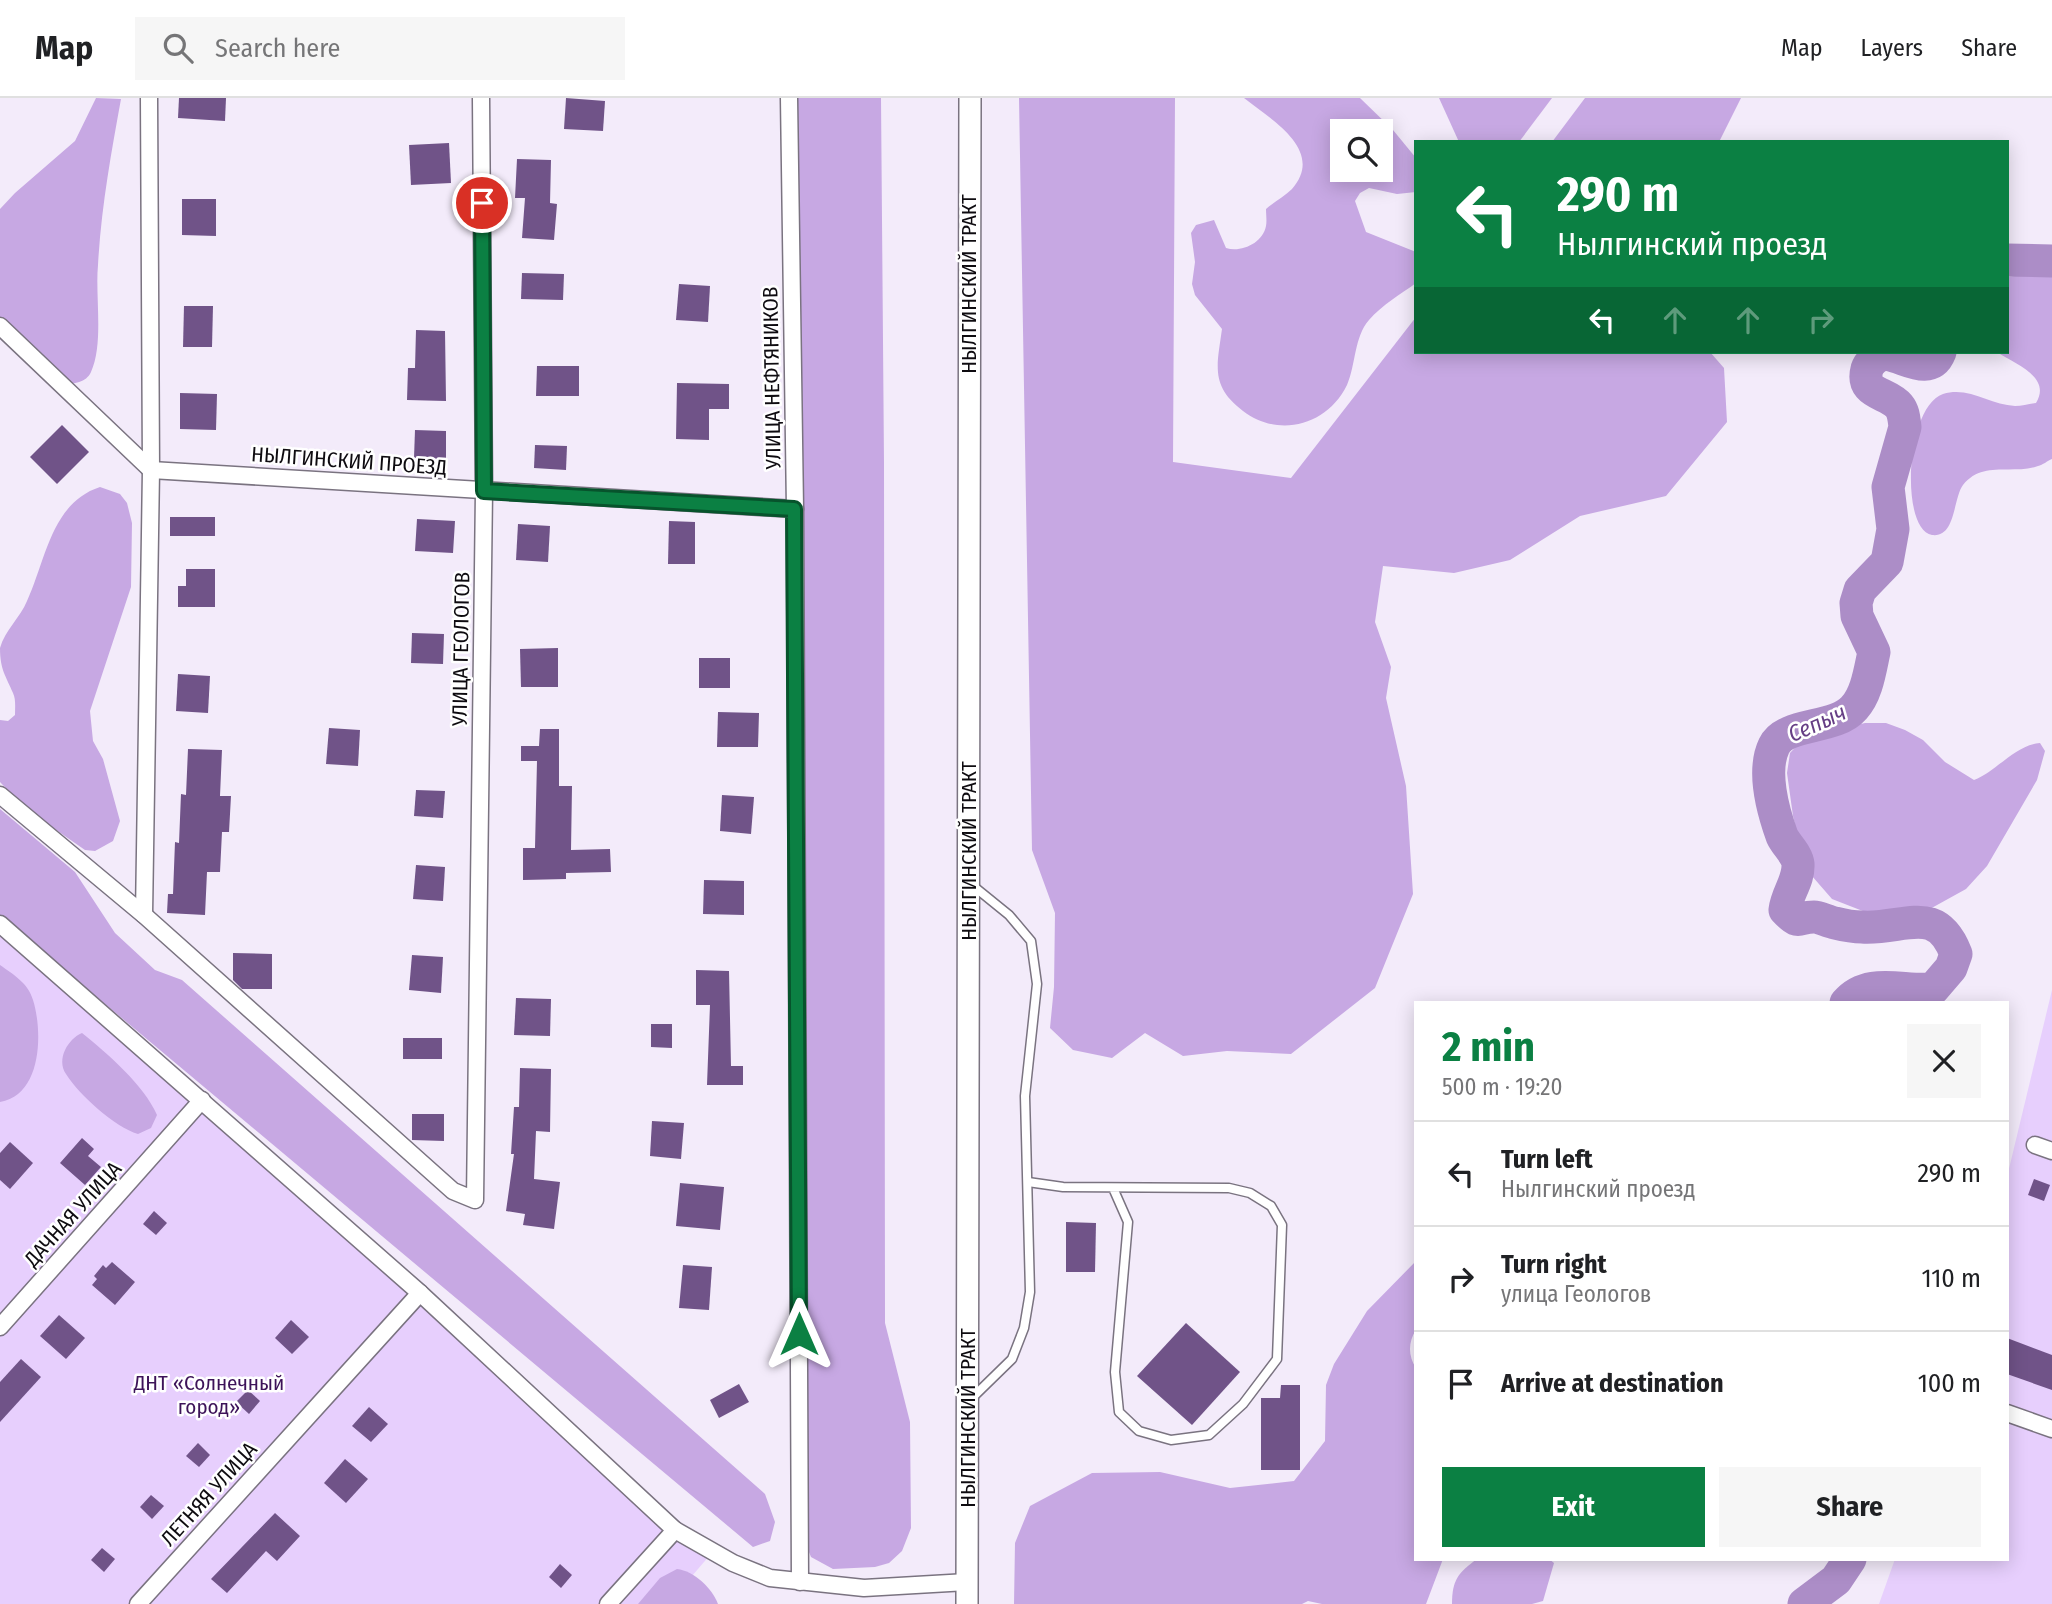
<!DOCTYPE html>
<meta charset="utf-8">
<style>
body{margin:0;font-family:"Fira Sans Condensed",sans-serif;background:#f6f6f6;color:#202124;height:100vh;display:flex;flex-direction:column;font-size:26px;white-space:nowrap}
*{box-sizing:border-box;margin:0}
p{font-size:23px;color:#757577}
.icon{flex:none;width:38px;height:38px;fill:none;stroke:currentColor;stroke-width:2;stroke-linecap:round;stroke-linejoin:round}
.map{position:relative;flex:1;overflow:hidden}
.side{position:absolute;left:1414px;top:903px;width:595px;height:560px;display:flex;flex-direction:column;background:#fff;border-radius:0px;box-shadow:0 4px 18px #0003}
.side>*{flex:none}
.top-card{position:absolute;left:1414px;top:42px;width:595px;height:214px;border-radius:0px;box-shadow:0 4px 18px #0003;background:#0b8043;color:#fff;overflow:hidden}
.buttons{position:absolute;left:1330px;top:21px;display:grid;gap:14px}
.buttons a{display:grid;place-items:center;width:63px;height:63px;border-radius:0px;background:#fff;box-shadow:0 4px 18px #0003;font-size:35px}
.pin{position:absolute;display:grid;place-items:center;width:60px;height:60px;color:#fff;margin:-30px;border:4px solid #fff;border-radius:50%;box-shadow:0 2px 7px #0007}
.me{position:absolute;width:77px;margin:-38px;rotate:0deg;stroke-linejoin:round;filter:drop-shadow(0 0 5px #0008)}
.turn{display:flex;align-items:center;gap:24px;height:147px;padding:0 28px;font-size:32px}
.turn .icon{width:91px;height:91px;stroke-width:2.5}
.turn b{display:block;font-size:49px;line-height:60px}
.lanes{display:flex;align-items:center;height:66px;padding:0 28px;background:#0003;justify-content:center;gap:35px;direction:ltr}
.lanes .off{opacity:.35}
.round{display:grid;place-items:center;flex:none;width:74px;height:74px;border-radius:0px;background:#f6f6f6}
.head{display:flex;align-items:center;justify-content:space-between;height:119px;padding:0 28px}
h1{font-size:42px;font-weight:700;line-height:52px;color:#0b8043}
.cta{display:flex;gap:14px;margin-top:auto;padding:14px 28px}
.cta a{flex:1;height:80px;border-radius:0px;background:#0b8043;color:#fff;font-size:28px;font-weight:700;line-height:80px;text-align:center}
.cta a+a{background:#f6f6f6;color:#202124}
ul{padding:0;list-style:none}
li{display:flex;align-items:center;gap:21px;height:105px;padding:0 28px;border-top:2px solid #e0e0e0}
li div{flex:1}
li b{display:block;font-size:26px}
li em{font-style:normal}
header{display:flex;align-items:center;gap:42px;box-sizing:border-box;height:98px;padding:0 35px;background:#fff;border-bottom:2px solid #e0e0e0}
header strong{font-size:33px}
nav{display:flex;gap:38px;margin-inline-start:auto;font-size:24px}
.search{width:490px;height:63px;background:#f6f6f6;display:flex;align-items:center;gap:18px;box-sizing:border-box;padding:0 24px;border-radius:0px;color:#757577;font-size:26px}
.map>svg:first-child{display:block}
.green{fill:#e7cffd}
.forest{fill:#c7a8e3;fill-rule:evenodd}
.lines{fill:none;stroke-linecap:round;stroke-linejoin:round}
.river{stroke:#ac8dc7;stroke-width:33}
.building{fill:#705388}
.lane-casing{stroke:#7a7380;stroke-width:11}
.street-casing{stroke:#7a7380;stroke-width:19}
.secondary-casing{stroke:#7a7380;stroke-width:24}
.lane{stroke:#fff;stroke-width:8}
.street{stroke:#fff;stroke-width:16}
.secondary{stroke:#fff;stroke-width:21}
.route-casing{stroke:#07532c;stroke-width:18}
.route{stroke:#0b8043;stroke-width:12}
.labels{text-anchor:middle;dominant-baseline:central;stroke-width:5;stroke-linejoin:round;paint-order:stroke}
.street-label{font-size:21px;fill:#0e0b10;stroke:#fff}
.park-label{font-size:21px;fill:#3d1359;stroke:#fff}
.water-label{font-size:23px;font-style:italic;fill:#663e85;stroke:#fff}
</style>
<header>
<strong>Map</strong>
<div class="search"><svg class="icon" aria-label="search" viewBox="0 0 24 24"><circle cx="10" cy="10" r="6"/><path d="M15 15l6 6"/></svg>Search here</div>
<nav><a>Map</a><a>Layers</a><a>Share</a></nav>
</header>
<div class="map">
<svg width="2052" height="1506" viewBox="0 0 2052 1506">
<rect width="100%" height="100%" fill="#f3ebfa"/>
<g class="green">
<path d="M0,835L710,1457L668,1506H0Z"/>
<path d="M2052,892V1506H1879L1895,1461H2007V1079Z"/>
</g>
<g class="forest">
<path d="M96,0L121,1C111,56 101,111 98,167C95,198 104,245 91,274C86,285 74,285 63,287L0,238V111L15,95L75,43Z"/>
<path d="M798,0H881L884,364L885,1225L910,1324L911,1430L902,1453L889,1465L875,1469L833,1471L811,1459L803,1439Z"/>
<path d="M1019,0H1175L1173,364L1291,380L1416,219V254H1710L1724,270L1727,324L1666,398L1580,418L1510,462L1454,475L1383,468L1375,524L1391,569L1386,600L1406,688L1413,796L1375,890L1291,956L1227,953L1183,958L1145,935L1112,960L1073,952L1050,930L1054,889L1055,815L1032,752Z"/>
<path d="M1244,0H1360L1393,32L1416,60V94L1397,96L1369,90L1360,95L1355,103L1366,134L1416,154V185C1401,196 1382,207 1369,222C1354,239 1356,266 1347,287C1327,328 1278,340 1243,313C1210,288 1217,268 1222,231L1195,197L1192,186L1195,164L1191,135L1196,127L1214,122L1226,150C1241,155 1263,145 1266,128C1267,123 1266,116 1266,111C1274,104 1285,98 1292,91C1326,52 1270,21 1244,0ZM1342,33H1381V72H1342Z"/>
<path d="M1439,0H1552L1519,44H1459Z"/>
<path d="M1585,0H1741L1719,44H1552Z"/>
<path d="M2052,173V361C2047,363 2043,367 2038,368C2013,377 1982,362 1963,387C1953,400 1956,440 1932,437C1900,432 1905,309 1943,296C1969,288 1990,307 2015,308C2022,308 2030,306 2036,305C2052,279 2015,266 1997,254H2007V179Z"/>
<path d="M100,389L120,396L127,405L132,425L131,489L90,613L93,643L103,661L120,723L113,743L95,753L85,752L26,711L0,684V622L8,623L15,617C15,610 16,601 13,595C6,578 0,572 0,550C5,532 20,520 27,503C46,462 51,405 100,389Z"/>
<path d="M1865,625H1886L1905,632L1923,642L1945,664L1974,682C1997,673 2015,647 2040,645L2045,653L2037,682L1987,768L1966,791L1919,817L1897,819L1873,817L1832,801L1805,770L1793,718L1787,675L1790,655L1804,640Z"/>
<path d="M0,711L75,774L115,835L155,872L182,882L765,1396L775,1424L770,1443L753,1449L0,818Z"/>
<path d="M0,867C14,877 28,885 33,902C43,934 42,997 0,1004Z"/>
<path d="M82,935C108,956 144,987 157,1017L151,1030L138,1036C115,1029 79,997 66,976C56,961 68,941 82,935Z"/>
<path d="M1416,1163V1232C1408,1244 1408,1258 1416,1270V1461H1443L1426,1506H1322L1308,1503L1302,1506H1014L1015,1445L1030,1408L1092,1375L1160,1374L1230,1390L1294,1383L1325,1343L1326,1287L1334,1266L1367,1213Z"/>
<path d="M1477,1461H1549L1554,1465L1543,1503L1532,1506H1452C1452,1482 1458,1475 1477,1461Z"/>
<path d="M677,1471C694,1473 712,1490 718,1506H638L660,1480Z"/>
</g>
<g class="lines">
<g class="river">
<path d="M2007,162L2052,163"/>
<path d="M1846,905C1868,879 1903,894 1933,891L1951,870L1956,856C1936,804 1904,832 1862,829C1853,829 1843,827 1835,825C1828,824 1820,819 1814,819C1797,819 1800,828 1785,812C1787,795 1799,783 1798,766C1797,756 1786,747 1782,738C1773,713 1762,673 1774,648C1785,624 1835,632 1854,610C1867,596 1870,572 1874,554L1857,518L1856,505L1860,492L1887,464L1893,431L1888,389L1905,329C1904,322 1904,314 1899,308C1888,294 1860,297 1867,271C1869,265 1876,258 1882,257C1898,253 1929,282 1940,254"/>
<path d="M1804,1506L1836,1482L1850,1461"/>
</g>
</g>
<g class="building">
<path d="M179,0H226L225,23L178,20Z"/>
<path d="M566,0L605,3L603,33L564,31Z"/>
<path d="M449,45L451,85L411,87L409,47Z"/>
<path d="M517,61L551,62L550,105L557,106L554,142L522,140L525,100H515Z"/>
<path d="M182,101H216V138L182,137Z"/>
<path d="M522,175L564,176L563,202L521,201Z"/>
<path d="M679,186L710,188L708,224L676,222Z"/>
<path d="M184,208H213L212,249H183Z"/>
<path d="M416,232L445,233L446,303L407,302L408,270H415Z"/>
<path d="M537,268H579V298H536Z"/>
<path d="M677,285L729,286V311H709V342L676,341Z"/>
<path d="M180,295L217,296L216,332L180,331Z"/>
<path d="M62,327L89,354L57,386L30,359Z"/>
<path d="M415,332L446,333V361L414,360Z"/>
<path d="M535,347L567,348L566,372L534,370Z"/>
<rect x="170" y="419" width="45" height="19"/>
<path d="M417,421L455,423L453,455L415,453Z"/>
<path d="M669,423L695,424V466H668Z"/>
<path d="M518,426L550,428L548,464L516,462Z"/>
<path d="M186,471H215V509H178V488H186Z"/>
<path d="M412,535L444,536L443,566L411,565Z"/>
<path d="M558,550V589H521L520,551Z"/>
<rect x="699" y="560" width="31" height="30"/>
<path d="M178,576L210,578L208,615L176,613Z"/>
<path d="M718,614L759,615L758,649H717Z"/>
<path d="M329,630L360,632L358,668L326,666Z"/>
<path d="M540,631H559V688H572L571,752L610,751L611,774L566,775V781L523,782V750H535L537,663H521V648H539Z"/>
<path d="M188,651L222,652L220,698H231L229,734H222L220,774H207L205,817L167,815L168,796H173L175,744L179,745L181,696L186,697Z"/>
<path d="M416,692L445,693L443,720L414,718Z"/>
<path d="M722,697L754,699L751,736L720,733Z"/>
<path d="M416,767L445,769L443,803L413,801Z"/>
<path d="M704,782L744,783V817L703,816Z"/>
<path d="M233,855L272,856V891H242L233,882Z"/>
<path d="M412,857L443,859L441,895L409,892Z"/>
<path d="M696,872L729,873L731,968H743V987H707L710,907H696Z"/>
<path d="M516,900L551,901L550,938L514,937Z"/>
<path d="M651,926H672V950L651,949Z"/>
<rect x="403" y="940" width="39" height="21"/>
<path d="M520,970L551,971L550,1034L536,1033L534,1081L560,1084L554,1131L523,1127L525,1116L506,1113L514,1056H511L514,1009H519Z"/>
<path d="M412,1016H444V1043L412,1042Z"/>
<path d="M652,1023L684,1025L681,1061L650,1058Z"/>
<path d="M82,1040L94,1051L88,1058L101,1069L85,1087L60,1065Z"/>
<path d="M10,1044L33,1065L10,1091L0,1082V1055Z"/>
<path d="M2034,1081L2050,1087L2044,1103L2028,1097Z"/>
<path d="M680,1085L724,1089L720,1132L676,1128Z"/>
<path d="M154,1113L167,1125L156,1137L143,1126Z"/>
<path d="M1066,1124L1096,1125L1095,1174H1066Z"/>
<path d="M112,1164L135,1184L115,1207L92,1187L97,1181L94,1178L103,1167L106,1170Z"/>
<path d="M683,1167L712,1169L709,1212L679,1210Z"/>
<path d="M59,1217L85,1240L66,1261L40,1238Z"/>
<path d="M291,1222L309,1239L292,1256L275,1240Z"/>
<path d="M1186,1225L1240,1274L1192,1327L1137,1278Z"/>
<path d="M2007,1240L2052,1257V1292L2007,1276Z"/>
<path d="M21,1261L41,1279L0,1324V1284Z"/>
<path d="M739,1286L749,1304L719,1320L710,1302Z"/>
<path d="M1281,1287H1300V1372H1261V1300H1280Z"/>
<path d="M248,1292L260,1303L249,1316L236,1304Z"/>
<path d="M369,1309L388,1326L371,1344L352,1328Z"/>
<path d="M198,1345L210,1357L199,1369L186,1358Z"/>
<path d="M345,1361L368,1381L346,1405L324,1385Z"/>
<path d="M151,1397L164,1408L152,1421L140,1409Z"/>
<path d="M275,1415L300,1438L277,1463L266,1453L227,1495L211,1481Z"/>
<path d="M102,1450L115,1461L104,1474L91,1462Z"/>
<path d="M560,1466L572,1477L561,1490L549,1479Z"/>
</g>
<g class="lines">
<defs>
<g id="lane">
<path d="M1028,1084L1063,1089L1229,1090L1250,1095L1271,1108L1282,1127L1277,1261L1243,1306L1209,1337L1171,1342L1139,1333L1119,1314L1115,1274L1128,1124L1113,1090"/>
<path d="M971,1301L1012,1261L1024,1230L1030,1194L1025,998L1037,886L1031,843L1009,817L972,787"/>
</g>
<g id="street">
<path d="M789,0L795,411L800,1484"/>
<path d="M0,228L151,372L795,411"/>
<path d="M0,697L144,817L453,1093L475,1102L484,393L481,0"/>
<path d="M144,817L151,372L149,0"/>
<path d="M0,826L420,1195L675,1432L733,1465L770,1480L864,1490L967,1484"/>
<path d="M2035,1047L2052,1053"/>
<path d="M0,1229L202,1002"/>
<path d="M2007,1315L2052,1331"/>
<path d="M138,1506L420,1195"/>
<path d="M608,1506L675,1432"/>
</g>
<path id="secondary" d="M967,1506L970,0"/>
</defs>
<use href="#lane" class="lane-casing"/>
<use href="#street" class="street-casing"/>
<use href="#secondary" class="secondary-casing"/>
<use href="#lane" class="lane"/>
<use href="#street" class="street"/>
<use href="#secondary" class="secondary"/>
</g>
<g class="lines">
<defs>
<path id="route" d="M482,105L484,393L794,411L799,1236"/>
</defs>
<use href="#route" class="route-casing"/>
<use href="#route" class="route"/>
</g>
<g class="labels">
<g class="street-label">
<text transform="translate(969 186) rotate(-90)">НЫЛГИНСКИЙ ТРАКТ</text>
<text transform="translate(772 280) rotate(-91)">УЛИЦА НЕФТЯНИКОВ</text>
<text transform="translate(349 363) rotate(4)">НЫЛГИНСКИЙ ПРОЕЗД</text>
<text transform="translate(461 551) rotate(-89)">УЛИЦА ГЕОЛОГОВ</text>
<text transform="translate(969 753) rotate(-90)">НЫЛГИНСКИЙ ТРАКТ</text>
<text transform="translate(73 1116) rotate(-48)">ДАЧНАЯ УЛИЦА</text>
<text transform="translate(968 1320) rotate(-90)">НЫЛГИНСКИЙ ТРАКТ</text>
<text transform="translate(209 1396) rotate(-48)">ЛЕТНЯЯ УЛИЦА</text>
</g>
<g class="park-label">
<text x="209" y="1285">ДНТ «Солнечный<tspan x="209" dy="24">город»</tspan></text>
</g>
<g class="water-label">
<text transform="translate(1817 625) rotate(-24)">Сепыч</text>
</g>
</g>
</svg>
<div class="buttons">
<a><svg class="icon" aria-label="search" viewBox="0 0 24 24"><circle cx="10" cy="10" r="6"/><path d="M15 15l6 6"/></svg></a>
</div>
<div class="pin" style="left:482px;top:105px;background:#d93025"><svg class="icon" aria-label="arrive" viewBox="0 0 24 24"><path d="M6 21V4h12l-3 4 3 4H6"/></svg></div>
<svg class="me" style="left:799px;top:1236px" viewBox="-20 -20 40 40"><path d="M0-17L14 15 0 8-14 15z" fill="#0b8043" stroke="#fff" stroke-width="4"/></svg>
<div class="top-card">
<div class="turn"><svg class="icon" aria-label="left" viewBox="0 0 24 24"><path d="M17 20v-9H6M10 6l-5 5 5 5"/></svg><div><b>290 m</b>Нылгинский проезд</div></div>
<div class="lanes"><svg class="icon" aria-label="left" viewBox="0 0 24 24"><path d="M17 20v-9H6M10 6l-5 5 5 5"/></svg><svg class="icon off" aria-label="ahead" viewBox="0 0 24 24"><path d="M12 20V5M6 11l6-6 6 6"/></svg><svg class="icon off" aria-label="ahead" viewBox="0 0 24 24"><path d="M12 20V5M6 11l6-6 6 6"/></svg><svg class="icon off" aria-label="right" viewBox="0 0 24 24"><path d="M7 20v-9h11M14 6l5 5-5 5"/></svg></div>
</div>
<section class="side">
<div class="head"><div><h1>2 min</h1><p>500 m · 19:20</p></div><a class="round"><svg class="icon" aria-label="close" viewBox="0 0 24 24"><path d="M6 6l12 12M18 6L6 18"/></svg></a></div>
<ul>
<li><svg class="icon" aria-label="left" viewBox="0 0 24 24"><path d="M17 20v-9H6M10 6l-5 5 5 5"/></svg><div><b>Turn left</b><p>Нылгинский проезд</p></div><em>290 m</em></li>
<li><svg class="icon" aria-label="right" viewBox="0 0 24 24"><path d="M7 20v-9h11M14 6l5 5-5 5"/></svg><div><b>Turn right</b><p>улица Геологов</p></div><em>110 m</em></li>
<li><svg class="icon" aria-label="arrive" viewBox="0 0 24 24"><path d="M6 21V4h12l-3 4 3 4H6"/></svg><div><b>Arrive at destination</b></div><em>100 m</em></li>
</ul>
<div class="cta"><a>Exit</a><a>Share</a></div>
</section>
</div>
